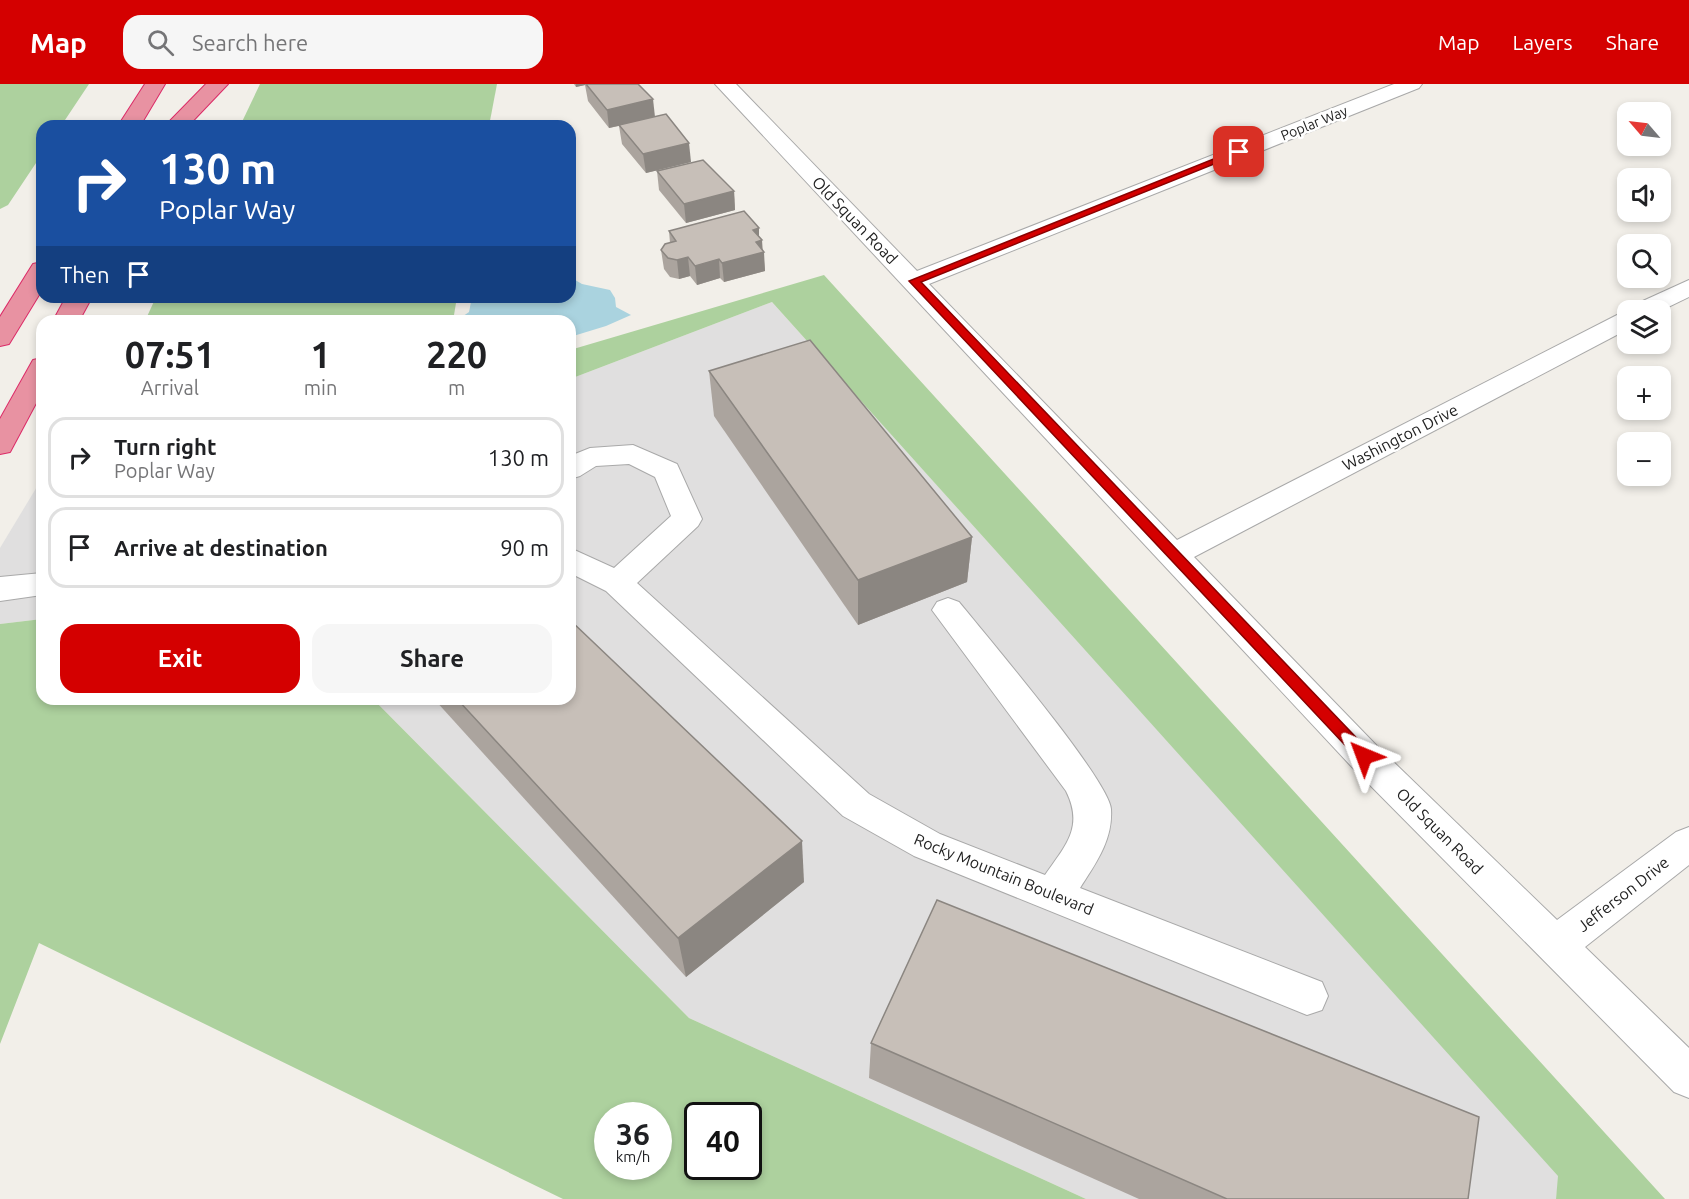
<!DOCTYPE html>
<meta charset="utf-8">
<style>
body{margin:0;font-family:Ubuntu,sans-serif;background:#f6f6f6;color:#202124;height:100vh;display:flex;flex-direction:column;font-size:22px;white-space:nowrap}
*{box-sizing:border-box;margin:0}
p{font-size:20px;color:#757577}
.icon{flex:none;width:33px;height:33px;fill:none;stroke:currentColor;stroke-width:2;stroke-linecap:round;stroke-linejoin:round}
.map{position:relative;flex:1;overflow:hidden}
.panel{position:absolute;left:36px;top:231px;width:540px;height:390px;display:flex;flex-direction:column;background:#fff;border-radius:18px;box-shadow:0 3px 9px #0003}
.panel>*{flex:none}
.banner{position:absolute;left:36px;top:36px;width:540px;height:183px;border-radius:18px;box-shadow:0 3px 9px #0003;background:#1a4fa0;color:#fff;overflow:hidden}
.needle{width:39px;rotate:298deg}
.buttons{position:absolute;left:1617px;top:18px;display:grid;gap:12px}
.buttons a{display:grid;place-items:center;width:54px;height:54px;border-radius:12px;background:#fff;box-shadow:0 3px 9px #0003;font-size:30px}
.speed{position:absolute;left:594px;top:1018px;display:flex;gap:12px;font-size:30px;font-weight:700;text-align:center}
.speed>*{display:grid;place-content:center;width:78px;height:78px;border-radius:50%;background:#fff;box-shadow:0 3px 9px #0003;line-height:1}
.speed small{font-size:15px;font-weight:400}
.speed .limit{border:3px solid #111;border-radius:9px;background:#fff;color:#111}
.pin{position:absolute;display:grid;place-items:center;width:51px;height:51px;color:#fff;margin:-26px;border-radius:12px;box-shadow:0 3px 9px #0006}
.me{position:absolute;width:66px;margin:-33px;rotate:316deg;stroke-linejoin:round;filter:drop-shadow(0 0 4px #0008)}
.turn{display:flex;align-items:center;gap:21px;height:126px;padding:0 24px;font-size:27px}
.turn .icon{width:78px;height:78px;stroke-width:2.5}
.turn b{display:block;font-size:42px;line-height:51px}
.then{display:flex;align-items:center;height:57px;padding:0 24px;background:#0003;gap:12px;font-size:22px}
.eta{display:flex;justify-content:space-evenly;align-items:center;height:102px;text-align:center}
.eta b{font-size:36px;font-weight:700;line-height:42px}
.cta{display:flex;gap:12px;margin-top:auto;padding:12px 24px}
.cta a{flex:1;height:69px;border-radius:18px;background:#d40000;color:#fff;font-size:24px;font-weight:700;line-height:69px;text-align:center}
.cta a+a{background:#f6f6f6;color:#202124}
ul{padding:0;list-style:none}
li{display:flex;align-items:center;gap:18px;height:81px;margin:0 12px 9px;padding:0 12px;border:3px solid #e0e0e0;border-radius:18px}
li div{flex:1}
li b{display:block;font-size:22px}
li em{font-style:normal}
header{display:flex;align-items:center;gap:36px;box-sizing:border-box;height:84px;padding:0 30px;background:#d40000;color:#fff}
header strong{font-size:28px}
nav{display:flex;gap:33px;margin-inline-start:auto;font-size:21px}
.search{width:420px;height:54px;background:#f6f6f6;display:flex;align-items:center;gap:15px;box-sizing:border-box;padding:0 21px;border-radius:18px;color:#757577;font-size:22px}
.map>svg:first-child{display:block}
.residential{fill:#e0dfdf}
.forest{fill:#add19e;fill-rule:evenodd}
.water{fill:#aad3df}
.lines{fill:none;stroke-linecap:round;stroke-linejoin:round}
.minor-casing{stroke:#a9a9a9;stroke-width:2}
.highway-casing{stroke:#dc2a67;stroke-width:2}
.minor{fill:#fff;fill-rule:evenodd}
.highway{fill:#e892a2;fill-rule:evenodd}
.wall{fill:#aba49e}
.shaded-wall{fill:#8b8681}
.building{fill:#c7bfb8;stroke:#8b8681;stroke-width:1.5}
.route{fill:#d40000;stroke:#8a0000;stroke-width:1.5}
.labels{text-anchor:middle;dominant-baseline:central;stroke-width:5;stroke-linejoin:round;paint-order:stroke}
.far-street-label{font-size:14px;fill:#222;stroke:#fff}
.street-label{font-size:16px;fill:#222;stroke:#fff}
</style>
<header>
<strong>Map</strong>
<div class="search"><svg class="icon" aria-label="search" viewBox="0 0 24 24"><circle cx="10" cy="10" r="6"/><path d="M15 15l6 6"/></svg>Search here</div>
<nav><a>Map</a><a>Layers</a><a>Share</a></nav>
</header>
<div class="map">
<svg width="1689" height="1115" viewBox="0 0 1689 1115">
<rect width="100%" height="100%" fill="#f2efe9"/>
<g class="residential">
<path d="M772,218L1559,1092L1556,1115H1086L689,934L373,615H570V295Z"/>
<path d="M42,400V535L0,540V464L38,401Z"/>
</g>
<g class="forest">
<path d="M0,0H89L61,42H42V70L8,121L0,125Z"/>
<path d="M260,0H497L489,42H240Z"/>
<path d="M824,191L1665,1115H1556L1558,1092L772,218L570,295V266Z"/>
<path d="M156,213H457L453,237H145Z"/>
<path d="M42,535V615H373L689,934L1086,1115H563L39,859L0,960V540ZM608,1032H658V1083H608ZM698,1032H748V1083H698Z"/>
</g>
<path class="water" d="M570,193L582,200L610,206L615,214L616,223L631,231L606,242L570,253V237H456L469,228L472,213H570Z"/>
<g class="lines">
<defs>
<g id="minor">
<path d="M715,0H736L917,187L1394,0H1422L1419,4L929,200L1177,456L1619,230L1628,227V245L1194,473L1377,662L1557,836L1676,748L1689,743V781L1585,863L1689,964V1014L1674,1008L1351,682Z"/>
<path d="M1689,196V213L1660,227L1630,226L1634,221Z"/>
<path d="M633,361L677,380L702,435L698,442L637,499L869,710L940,750L1045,791C1066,761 1084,743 1066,707L932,526L937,518L948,514L959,518C985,550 1109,696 1111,725C1113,756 1096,779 1080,804L1322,898L1328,912L1322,926L1307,931L914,772L843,732L606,507L570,489V464L614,484L671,432L655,393L629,380L596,382L580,392L570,395V372L590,364Z"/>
<path d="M42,489V511L0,517V493Z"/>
</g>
<g id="highway">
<path d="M145,0H165L140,42H118Z"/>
<path d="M206,0H228L188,42H165Z"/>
<path d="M42,178V206L9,260L0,262V233L33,180Z"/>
<path d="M66,213H92L79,237H53Z"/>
<path d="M42,274V308L10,368L0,370V335L33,276Z"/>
</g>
</defs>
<use href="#minor" class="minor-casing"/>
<use href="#highway" class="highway-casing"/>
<use href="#minor" class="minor"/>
<use href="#highway" class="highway"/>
</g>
<g class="wall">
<path d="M574,0H638L655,33L691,78L646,89L622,60L619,42L609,44L588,17L585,1L576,3Z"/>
<path d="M657,87L734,107L735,126L686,139L659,106Z"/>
<path d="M669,147L759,153L762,156L765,187L724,198L720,194L697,201L690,192L679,195L670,193L664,185L661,166L670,159Z"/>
<path d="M709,287L972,453L967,498L858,541L714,332Z"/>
<path d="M434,615H570L804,798L686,893Z"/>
<path d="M871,959L1468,1115H1139L869,994Z"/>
</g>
<g class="shaded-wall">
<path d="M576,0H585V1L576,3Z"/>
<path d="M653,15L655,33L609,44L607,26Z"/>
<path d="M689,59L691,78L646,89L643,70Z"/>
<path d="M734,107L735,126L686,139L684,120Z"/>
<path d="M759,144V157L762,156V168H764L765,187L724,198L722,179L753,146Z"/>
<path d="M688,173L690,192L679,195L677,176Z"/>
<path d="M719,175L720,194L697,201L695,182Z"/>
<path d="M972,453L967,498L858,541V496Z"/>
<path d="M802,757L804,798L686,893L678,854Z"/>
</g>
<g class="building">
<path d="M586,0H638L653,15L607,26Z"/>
<path d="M666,30L689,59L643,70L619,41Z"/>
<path d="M703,76L734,107L684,120L657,87Z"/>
<path d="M744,127L759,144L753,146L762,156L756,158L764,168L722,179L719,175L695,182L688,173L677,176L668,174L661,166L665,160L676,157L669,147Z"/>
<path d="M810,256L972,453L858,496L709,287Z"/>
<path d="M570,536L802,757L678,854L457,615H570Z"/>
<path d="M937,816L1479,1033L1468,1115H1227L871,959Z"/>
</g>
<path class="route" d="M1236,66L1244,68L921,198L1370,668L1372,672L1370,676H1359L909,197Z"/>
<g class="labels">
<g class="far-street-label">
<text transform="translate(1314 39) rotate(-22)">Poplar Way</text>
</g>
<g class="street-label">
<text transform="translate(855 136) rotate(46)">Old Squan Road</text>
<text transform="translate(1400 353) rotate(-27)">Washington Drive</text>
<text transform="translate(1440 747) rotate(45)">Old Squan Road</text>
<text transform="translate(1004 790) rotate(22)">Rocky Mountain Boulevard</text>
<text transform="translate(1623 810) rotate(-38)">Jefferson Drive</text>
</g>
</g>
</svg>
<div class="buttons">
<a><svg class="needle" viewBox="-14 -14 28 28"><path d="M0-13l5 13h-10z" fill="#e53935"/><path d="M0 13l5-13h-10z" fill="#757577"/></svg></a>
<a><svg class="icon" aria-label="sound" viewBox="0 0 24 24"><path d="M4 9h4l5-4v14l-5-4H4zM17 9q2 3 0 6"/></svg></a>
<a><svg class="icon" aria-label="search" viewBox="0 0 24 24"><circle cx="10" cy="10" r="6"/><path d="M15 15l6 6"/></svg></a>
<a><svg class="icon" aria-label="layers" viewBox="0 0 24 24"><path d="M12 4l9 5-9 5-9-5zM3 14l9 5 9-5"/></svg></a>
<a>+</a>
<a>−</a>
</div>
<div class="speed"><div>36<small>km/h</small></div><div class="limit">40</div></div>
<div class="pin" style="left:1239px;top:68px;background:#d93025"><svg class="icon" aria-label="arrive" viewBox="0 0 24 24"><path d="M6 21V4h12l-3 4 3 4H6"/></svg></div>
<svg class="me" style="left:1364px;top:672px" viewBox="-20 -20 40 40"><path d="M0-17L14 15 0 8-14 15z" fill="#d40000" stroke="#fff" stroke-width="4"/></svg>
<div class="banner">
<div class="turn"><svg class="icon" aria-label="right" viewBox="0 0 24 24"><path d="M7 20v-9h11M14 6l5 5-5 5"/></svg><div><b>130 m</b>Poplar Way</div></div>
<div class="then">Then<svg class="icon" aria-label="arrive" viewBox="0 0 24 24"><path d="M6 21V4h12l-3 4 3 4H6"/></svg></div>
</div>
<section class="panel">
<div class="eta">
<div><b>07:51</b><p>Arrival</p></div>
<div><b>1</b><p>min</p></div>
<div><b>220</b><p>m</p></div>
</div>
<ul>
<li><svg class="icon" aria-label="right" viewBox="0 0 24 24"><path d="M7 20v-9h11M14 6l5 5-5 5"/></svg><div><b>Turn right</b><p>Poplar Way</p></div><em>130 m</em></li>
<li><svg class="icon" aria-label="arrive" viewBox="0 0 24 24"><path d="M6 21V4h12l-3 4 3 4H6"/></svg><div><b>Arrive at destination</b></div><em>90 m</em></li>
</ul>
<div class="cta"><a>Exit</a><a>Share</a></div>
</section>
</div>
